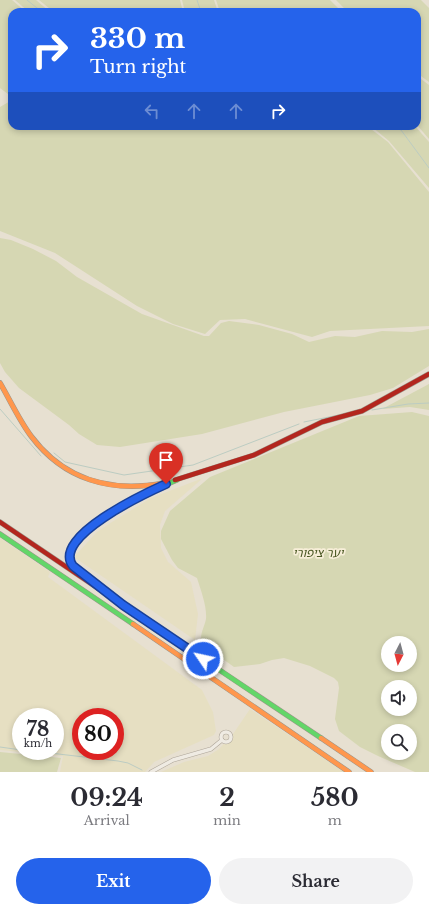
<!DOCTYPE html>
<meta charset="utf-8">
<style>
body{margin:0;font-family:"Libre Baskerville","Noto Sans Hebrew",serif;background:#f2f2f3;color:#2b2b33;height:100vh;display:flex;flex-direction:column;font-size:15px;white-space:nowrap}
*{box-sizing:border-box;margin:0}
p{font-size:13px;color:#7c7c81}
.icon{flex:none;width:22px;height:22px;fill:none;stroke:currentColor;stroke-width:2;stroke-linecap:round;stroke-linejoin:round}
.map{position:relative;height:772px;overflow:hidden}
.sheet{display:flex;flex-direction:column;background:#fff;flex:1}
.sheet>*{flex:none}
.banner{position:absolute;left:8px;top:8px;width:413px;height:122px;border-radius:12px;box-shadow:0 2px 6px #0003;background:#2563eb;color:#fff;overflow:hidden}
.needle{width:26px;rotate:186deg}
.controls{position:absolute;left:381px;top:636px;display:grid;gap:8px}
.controls a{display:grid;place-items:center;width:36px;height:36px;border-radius:50%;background:#fff;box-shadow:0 2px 6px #0003;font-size:20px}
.speed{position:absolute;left:12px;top:708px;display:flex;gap:8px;font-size:20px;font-weight:700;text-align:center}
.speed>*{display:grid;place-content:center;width:52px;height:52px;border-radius:50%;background:#fff;box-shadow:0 2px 6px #0003;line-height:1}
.speed small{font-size:10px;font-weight:400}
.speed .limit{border:6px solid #d22;background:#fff;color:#111}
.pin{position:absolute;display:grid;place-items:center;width:34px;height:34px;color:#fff;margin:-41px -17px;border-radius:50% 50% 50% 0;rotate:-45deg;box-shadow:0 0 4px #0007}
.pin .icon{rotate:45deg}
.me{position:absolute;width:44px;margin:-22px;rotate:304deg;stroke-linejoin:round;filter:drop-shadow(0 0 3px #0008)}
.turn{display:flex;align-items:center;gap:14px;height:84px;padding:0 16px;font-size:18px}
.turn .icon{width:52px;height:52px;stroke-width:2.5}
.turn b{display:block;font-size:28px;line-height:34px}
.lanes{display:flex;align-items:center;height:38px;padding:0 16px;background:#0003;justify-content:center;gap:20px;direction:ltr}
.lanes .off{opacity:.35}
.eta{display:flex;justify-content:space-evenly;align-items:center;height:68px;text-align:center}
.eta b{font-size:24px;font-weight:800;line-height:28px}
.action{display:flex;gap:8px;margin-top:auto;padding:8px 16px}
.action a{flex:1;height:46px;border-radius:24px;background:#2563eb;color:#fff;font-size:16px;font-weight:800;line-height:46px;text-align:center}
.action a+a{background:#f2f2f3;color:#2b2b33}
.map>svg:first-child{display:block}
.farmland{fill:#e6dfc2;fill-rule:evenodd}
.green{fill:#d6d7b3;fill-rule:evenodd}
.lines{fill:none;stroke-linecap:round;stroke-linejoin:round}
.stream{stroke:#bcccc2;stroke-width:1}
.street-casing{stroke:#ada599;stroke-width:4.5}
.fast-casing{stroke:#9c958a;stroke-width:5.5}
.slow-casing{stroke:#9c958a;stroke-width:5.5}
.jam-casing{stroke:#9c958a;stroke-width:5.5}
.street{stroke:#efebe3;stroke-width:3.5}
.fast{stroke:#63d668;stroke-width:4.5}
.slow{stroke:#ff974d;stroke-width:4.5}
.jam{stroke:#b3261e;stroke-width:4.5}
.route-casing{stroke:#184099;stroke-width:10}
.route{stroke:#2563eb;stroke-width:7}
.labels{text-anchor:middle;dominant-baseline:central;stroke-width:3.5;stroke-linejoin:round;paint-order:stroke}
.park-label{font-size:12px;font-style:italic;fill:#4d5a26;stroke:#f7eed8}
</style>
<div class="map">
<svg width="429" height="772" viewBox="0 0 429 772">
<rect width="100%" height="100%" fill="#e7e0d1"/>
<g class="farmland">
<path d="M203,478L165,511L160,525L161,548L168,562L191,582L198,614L195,640L74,557L97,532L112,522L151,498Z"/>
<path d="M0,538L50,572L48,577L202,690L213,712L216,731L214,735L154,762L145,772H60L63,756L0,750ZM21,717H55V751H21ZM81,717H115V751H81Z"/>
<path d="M250,709L344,772H161L184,762L208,756L219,749L233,734Z"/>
</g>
<g class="green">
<path d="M0,0H12L26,12H12V97L0,88Z"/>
<path d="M15,0H36L50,12H29Z"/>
<path d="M39,0H180L183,12H54Z"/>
<path d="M182,0H214L218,12H185Z"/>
<path d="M216,0H330L342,12H220Z"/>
<path d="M336,0H421L429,8V82L417,73V12H348Z"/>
<path d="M417,76L429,85V139L417,125Z"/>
<path d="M12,100V126H367L388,142L429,192V326L330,331L312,337L245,319L220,320L205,334L173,324L137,306L55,253L0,231V107Z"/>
<path d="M371,126H415L429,142V188L389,141Z"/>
<path d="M0,238L11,240L33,249L56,261L77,277L142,314L204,336H209L221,323L229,321L259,325L292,334L309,342L335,336L355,337L382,331L412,332L429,329V366L393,388L370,395L284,412L202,434L120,447L97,445L79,434L69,425L19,388L5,372L0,363Z"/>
<path d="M429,384V410L410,407L382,409Z"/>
<path d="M412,412L429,416V772H415L378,756L360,747L339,731L335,719L339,688L338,682L334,678L310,666L284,658L272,660L260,664L234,667L202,644C199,634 204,629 206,619C207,606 201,591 197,578L178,568L172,560L161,539V531L170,511L210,477L359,416ZM388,643H410V665H388ZM388,687H410V709H388ZM388,731H410V753H388Z"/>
<path d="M0,752L61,758L57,772H0Z"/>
</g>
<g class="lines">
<g class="stream">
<path d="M27,0L42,12"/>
<path d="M197,0L201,12"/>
<path d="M395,126L401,130L429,168"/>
<path d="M0,409L41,456"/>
<path d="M372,410L408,404L429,403"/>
<path d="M304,422L339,415"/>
<path d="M54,453L65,462L124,475L193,465L299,424"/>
<path d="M0,747L21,750"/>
<path d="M33,751L118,761L128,763L142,770"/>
</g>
<defs>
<g id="street">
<circle cx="226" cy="737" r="5"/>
<path d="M151,772L173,760L211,749L222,740"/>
</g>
<g id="fast">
<path d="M0,534L133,624"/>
<path d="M77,570C72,565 68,562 69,554C70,550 74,545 77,541C103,511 141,495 177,480"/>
<path d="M130,610L321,738"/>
</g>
<g id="slow">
<path d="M0,383C10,400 19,420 31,436C64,480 111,493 164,483"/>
<path d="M133,624L349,772"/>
<path d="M321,738L371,772"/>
</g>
<g id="jam">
<path d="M175,480L254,455L322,422L362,411L429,374"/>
<path d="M0,522L130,610"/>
</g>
</defs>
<use href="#street" class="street-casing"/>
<use href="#fast" class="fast-casing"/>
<use href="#slow" class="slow-casing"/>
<use href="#jam" class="jam-casing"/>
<use href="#street" class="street"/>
<use href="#fast" class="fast"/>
<use href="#slow" class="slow"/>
<use href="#jam" class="jam"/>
</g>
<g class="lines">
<defs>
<path id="route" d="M166,484C146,493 51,537 73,566L123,605L203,659"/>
</defs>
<use href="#route" class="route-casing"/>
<use href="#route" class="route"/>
</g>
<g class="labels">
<g class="park-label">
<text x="318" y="552">יער ציפורי</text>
</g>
</g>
</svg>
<div class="controls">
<a><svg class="needle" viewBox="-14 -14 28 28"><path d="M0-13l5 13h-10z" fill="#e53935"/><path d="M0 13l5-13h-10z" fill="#7c7c81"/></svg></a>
<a><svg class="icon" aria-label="sound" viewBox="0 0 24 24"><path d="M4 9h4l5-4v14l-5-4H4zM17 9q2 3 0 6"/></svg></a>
<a><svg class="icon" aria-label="search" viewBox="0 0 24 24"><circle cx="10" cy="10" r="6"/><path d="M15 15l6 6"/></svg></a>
</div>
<div class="speed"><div>78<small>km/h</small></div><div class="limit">80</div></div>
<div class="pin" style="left:166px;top:484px;background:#d93025"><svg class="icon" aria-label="arrive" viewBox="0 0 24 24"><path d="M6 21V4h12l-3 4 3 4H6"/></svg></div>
<svg class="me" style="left:203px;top:659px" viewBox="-20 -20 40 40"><circle r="17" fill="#2563eb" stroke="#fff" stroke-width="3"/><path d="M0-11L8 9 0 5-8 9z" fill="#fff"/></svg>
<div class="banner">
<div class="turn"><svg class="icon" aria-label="right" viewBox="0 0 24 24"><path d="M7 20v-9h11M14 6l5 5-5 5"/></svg><div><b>330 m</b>Turn right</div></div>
<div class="lanes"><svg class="icon off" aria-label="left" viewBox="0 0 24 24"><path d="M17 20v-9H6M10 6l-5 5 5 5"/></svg><svg class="icon off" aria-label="ahead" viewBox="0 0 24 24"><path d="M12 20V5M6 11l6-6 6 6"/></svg><svg class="icon off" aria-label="ahead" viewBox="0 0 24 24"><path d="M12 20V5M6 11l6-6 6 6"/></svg><svg class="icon" aria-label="right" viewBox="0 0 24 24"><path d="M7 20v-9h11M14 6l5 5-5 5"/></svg></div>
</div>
</div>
<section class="sheet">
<div class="eta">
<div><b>09:24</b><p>Arrival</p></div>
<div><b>2</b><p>min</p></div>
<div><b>580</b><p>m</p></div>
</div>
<div class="action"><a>Exit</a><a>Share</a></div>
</section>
